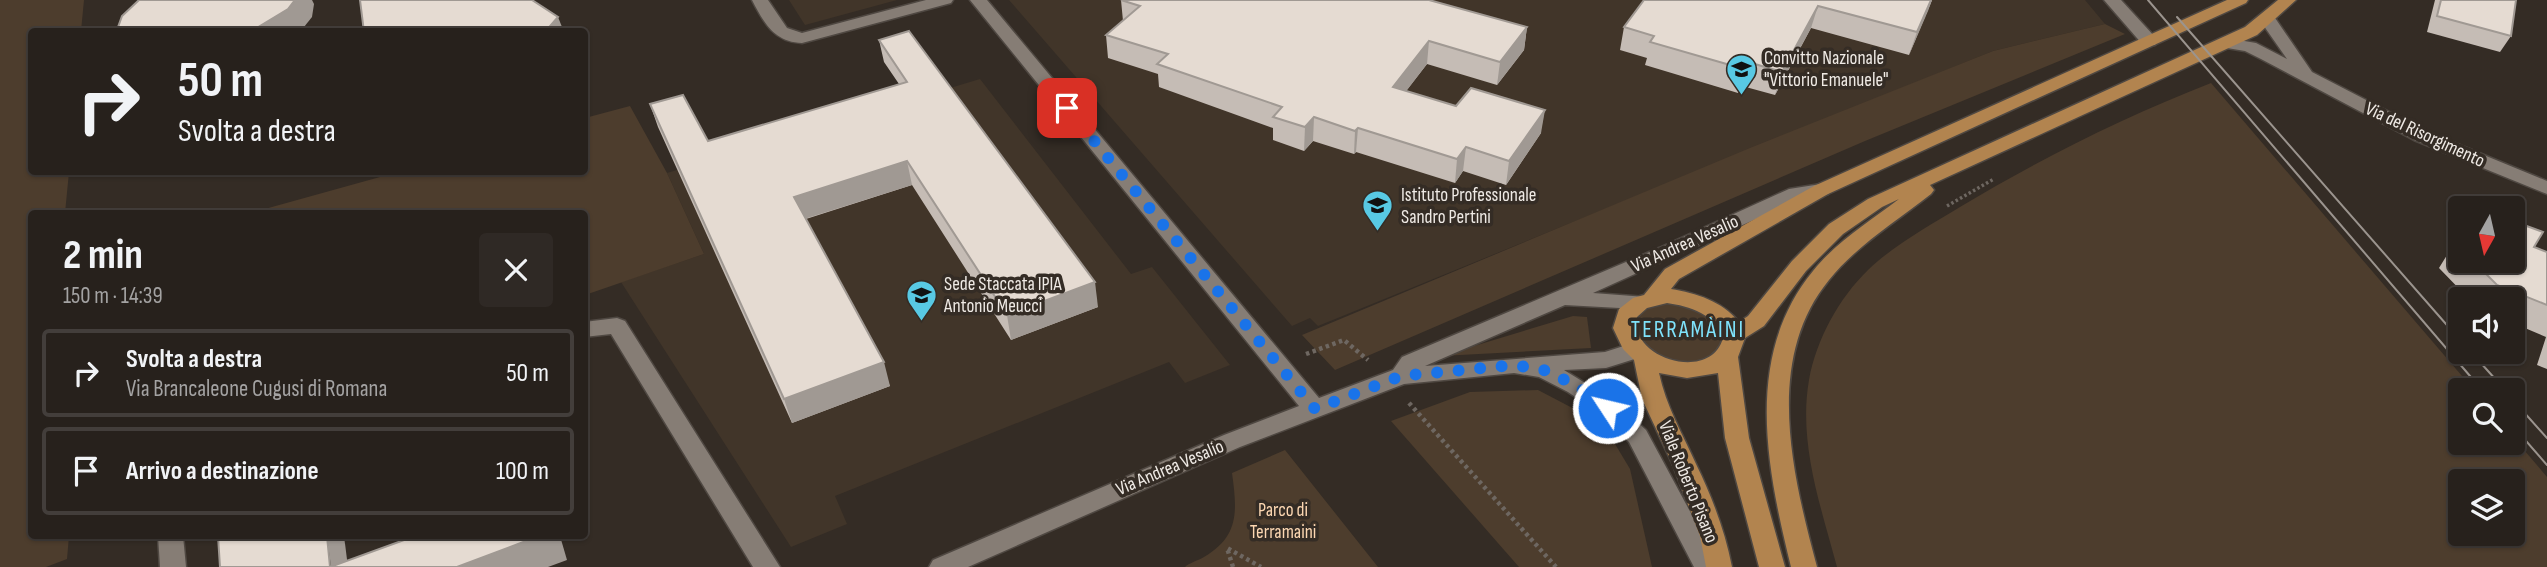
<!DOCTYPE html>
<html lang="it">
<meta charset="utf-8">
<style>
body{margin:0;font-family:"Sofia Sans Condensed",sans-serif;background:#2f2925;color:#f1f3f6;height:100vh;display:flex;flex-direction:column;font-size:26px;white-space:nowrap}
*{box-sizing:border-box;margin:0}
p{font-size:23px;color:#a4a3a3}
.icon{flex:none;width:38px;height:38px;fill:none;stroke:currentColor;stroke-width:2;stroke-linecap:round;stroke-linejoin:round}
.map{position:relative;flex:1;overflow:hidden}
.panel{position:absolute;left:28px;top:210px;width:560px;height:329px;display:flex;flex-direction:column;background:#27211c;border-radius:7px;box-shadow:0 2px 5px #0004,0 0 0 2px #433e3b}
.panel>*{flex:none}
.hud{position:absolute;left:28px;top:28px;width:560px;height:147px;border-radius:7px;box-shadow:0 2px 5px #0004,0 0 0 2px #433e3b;background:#27211c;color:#f1f3f6;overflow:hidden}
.needle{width:46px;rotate:188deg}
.controls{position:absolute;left:2448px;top:196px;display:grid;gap:14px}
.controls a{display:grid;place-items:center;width:77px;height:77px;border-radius:7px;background:#27211c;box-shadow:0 2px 5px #0004,0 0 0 2px #433e3b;font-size:35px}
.pin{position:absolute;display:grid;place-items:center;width:60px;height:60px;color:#fff;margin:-30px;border-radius:14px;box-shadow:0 4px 10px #0006}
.me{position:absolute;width:77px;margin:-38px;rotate:305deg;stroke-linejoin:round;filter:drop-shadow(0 0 5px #0008)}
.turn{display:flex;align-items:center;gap:24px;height:147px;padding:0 35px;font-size:32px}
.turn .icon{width:91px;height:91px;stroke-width:2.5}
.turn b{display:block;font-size:49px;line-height:60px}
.round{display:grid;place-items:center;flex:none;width:74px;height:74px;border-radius:7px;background:#2f2925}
.headline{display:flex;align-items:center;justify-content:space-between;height:119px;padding:0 35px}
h1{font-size:42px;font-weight:700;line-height:52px}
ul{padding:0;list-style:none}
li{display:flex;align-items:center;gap:21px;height:88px;margin:0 14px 10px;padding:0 21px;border:4px solid #433e3b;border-radius:7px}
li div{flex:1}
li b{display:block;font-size:26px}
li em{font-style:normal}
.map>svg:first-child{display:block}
.built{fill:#413529}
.green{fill:#4d3d2d;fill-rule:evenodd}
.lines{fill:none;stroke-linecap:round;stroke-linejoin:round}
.minor-casing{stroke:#4f4842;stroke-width:3}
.major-casing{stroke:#4f4842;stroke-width:3}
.path-far1{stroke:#6e6761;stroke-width:3.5;stroke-dasharray:2.5 2.5;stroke-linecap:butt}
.path{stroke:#6e6761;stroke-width:4.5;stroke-dasharray:3.5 3.5;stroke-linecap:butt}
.minor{fill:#867d75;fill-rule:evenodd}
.major{fill:#b2844f;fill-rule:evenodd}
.tram{stroke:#9b948e;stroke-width:2}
.wall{fill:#c5bcb5}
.shaded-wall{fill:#a09993}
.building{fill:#e5dbd2;stroke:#a09993;stroke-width:2}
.route{stroke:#1a73e8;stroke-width:12;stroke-dasharray:0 21.6}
.labels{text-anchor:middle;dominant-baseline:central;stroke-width:7;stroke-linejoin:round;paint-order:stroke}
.poi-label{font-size:19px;fill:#efeae5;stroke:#342c25;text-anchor:start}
.street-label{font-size:19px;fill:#efeae5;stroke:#342c25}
.park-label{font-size:19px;fill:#fcd7b2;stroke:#342c25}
.quarter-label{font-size:23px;letter-spacing:2px;fill:#7fe3fc;stroke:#342c25}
</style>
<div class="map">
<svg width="2547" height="567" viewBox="0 0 2547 567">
<rect width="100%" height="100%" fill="#342c25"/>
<g class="built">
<path d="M789,0H897L805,25Z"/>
<path d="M1009,0H2085L2105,24L1993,51L1318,326L1310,318L1292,326Z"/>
<path d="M980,79L1131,274L1152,267L1230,365L1185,383L1169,362L835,496L847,524L791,547L621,282L704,254L667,173Z"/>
</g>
<g class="green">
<path d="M0,0H84L81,31L32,32V172H69L65,213L32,214V536H69L67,559L46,567H0Z"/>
<path d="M2105,24L2125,34L1865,141L1335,370L1302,335L1750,148L1993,51Z"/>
<path d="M2211,83L2474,390H2460V443H2513V437L2547,477V567H1837C1821,507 1798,443 1809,380C1816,340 1839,298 1868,270C1894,245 1929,226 1960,207C2040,159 2124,117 2211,83ZM2513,481V534H2460V481Z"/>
<path d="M630,106L667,173L704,254L585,295L584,214L250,213L398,172H584L585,118Z"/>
<path d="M1667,296L1727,322V357L1663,366L1623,328L1638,302Z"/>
<path d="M1573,316L1587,317L1591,348L1441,356Z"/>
<path d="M1538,390L1603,424L1630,469L1652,567H1519L1391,421L1470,392Z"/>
<path d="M1285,450L1378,567H1185C1189,563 1197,561 1204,557C1240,536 1237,510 1232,473Z"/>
</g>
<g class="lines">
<defs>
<g id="minor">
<path d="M752,0H768L787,28L802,33L926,0H953L951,3L802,43C774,42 764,23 752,0Z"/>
<path d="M970,0H987L1319,398L1393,370L1402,357L1659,248L1789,189L1821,184L1828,186L1831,190L1828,194L1800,199L1593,293L1646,297L1649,302L1646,307L1638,309L1565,305L1425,366L1605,352L1636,342L1644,344L1647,350L1644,356L1606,368L1564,370L1616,402L1646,430L1720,567H1694L1629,442L1600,414L1568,392L1539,377L1514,373L1404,384L1240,447L968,567H929L933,560L1224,435L1299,406Z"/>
<path d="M2104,0H2121L2155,37L2157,41L2155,45H2143Z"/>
<path d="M2267,14L2273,15L2312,72L2428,132L2547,181V194L2414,140L2261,59L2245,51L2221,47L2218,43L2227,38L2256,43L2287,59L2259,19Z"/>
<path d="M617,318L625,321L780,567H753L611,334L584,337V322Z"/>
<path d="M158,536H183L186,567H160Z"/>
</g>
<path id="major" d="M2227,0H2248L2246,3L1828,194L1679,279L1671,289C1696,293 1722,301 1739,322L1748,316L1792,261L1829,224L1868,199L2245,27L2278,0H2296L2257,35L1930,185L1934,190L1931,194C1897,221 1856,246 1829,280C1763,360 1793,477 1817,567H1791C1767,469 1743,356 1813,271C1836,242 1870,221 1899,199L1882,207L1843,234L1806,271L1764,326L1745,338L1738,357L1749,438L1785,567H1759L1725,438L1718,373L1687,378L1659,373C1666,406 1682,433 1696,464C1712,497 1725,531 1732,567H1706L1700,536L1673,465L1642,399L1634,360L1623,349L1613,328L1619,309L1633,298L1644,295L1665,269L1814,186ZM1667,303C1689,306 1717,315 1723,338C1711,383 1629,359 1637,317L1647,308Z"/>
</defs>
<use href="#minor" class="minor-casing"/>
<use href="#major" class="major-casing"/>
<path class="path-far1" d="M1947,206L1994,179"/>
<g class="path">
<path d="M1306,354L1344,340L1368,360"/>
<path d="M1409,403L1556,567"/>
<path d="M1233,567L1227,548L1261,567"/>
</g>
<use href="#minor" class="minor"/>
<use href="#major" class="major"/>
<g class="tram">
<path d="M2148,0L2482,390"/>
<path d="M2177,17L2460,340"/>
<path d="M2471,352L2505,390"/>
<path d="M2513,400L2547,438"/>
<path d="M2513,426L2547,465"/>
</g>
</g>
<g class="wall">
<path d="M1121,0L1527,27L1524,50L1497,85L1427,64L1406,91L1541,133L1506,185L1463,171L1455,183L1356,152L1354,154L1313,141L1304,151L1273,140V128L1159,87L1158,74L1108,58L1106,35L1123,21Z"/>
<path d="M1644,0H1932L1909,55L1811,28L1775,95L1742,86L1738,93L1645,65L1647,58L1620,50L1624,27Z"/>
<path d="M2435,0H2516L2511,36L2500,52L2427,32Z"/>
<path d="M879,40L1098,307L1011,340L912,185L806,219L890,386L792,423L658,127L650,104L708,141L899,84L884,62Z"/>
<path d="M2460,234V261H2513L2534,247L2547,252V369L2537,365L2546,337L2513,323V299H2469L2439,268Z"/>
</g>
<g class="shaded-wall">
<path d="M295,0H312L314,4L312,17L300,32H250Z"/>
<path d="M1931,0H1932L1928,11L1909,55L1917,32Z"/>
<path d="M1818,6L1811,28L1775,95L1782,72Z"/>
<path d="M558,17L564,32H545Z"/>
<path d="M1527,27L1524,50L1497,85L1500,62Z"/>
<path d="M1429,41L1427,64L1391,111L1393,87Z"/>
<path d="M1748,62L1742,86L1738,93L1744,69Z"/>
<path d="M1545,110L1541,133L1506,185L1509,161Z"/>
<path d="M1314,117L1313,141L1304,151L1305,127Z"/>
<path d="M1358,128L1356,152L1354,154L1355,131Z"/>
<path d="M1466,147L1463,171L1455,183L1457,159Z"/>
<path d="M907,161L912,185L801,220L794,197Z"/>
<path d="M1095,282L1098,307L1011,340L1007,315Z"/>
<path d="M884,362L890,386L792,423L784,399Z"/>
<path d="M327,536H344L348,567H331Z"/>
<path d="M539,536H560L567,560L548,567H457Z"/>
</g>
<g class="building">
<path d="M139,0H295L288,9L250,32H118L117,30L122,16Z"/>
<path d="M360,0H532L558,17L545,32H364Z"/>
<path d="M1121,0H1429L1527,27L1500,62L1429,41L1393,87L1456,106L1471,88L1545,110L1509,161L1466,147L1457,159L1358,128L1355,131L1314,117L1305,127L1273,117L1282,107L1157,64L1168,54L1106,35L1140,6Z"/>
<path d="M1644,0H1931L1917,32L1818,6L1782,72L1748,62L1744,69L1650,42L1654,36L1624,27Z"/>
<path d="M2441,0H2516L2511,36L2437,16Z"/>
<path d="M909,31L1095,282L1007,315L907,161L794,197L884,362L784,399L650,104L683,95L708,141L907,82L879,40Z"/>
<path d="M2513,221L2543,232L2534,247L2547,252V305L2497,285L2473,261H2513Z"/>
<path d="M2460,238V248L2457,244Z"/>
<path d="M218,536H327L330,567L415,536H539L457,567H220Z"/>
</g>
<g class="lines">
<path class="route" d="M1067,108L1315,409L1401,376L1514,365L1544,370L1577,386L1608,408"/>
</g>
<defs>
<symbol id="school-pin" viewBox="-11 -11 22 30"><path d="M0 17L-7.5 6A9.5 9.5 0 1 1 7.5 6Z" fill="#58c9e4" stroke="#342c25"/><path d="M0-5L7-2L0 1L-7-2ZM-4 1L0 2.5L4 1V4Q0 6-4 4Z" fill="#111"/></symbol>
</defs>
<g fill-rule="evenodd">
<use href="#school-pin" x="1724" y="52" width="35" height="47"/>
<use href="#school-pin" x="1360" y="188" width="35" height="47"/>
<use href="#school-pin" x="904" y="278" width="35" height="47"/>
</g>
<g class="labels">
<g class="poi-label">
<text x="1764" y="58">Convitto Nazionale<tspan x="1764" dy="22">"Vittorio Emanuele"</tspan></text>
<text x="1401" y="195">Istituto Professionale<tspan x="1401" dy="22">Sandro Pertini</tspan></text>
<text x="944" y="284">Sede Staccata IPIA<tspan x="944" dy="22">Antonio Meucci</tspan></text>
</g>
<g class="street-label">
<text transform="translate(2425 135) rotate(25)">Via del Risorgimento</text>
<text transform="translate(1685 244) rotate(-24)">Via Andrea Vesalio</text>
<text transform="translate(1170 468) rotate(-23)">Via Andrea Vesalio</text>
<text transform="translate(1688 482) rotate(68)">Viale Roberto Pisano</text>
</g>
<g class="park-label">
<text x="1283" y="510">Parco di<tspan x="1283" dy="22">Terramaini</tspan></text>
</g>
<g class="quarter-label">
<text x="1688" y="330">TERRAMÀINI</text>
</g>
</g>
</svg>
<div class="controls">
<a><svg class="needle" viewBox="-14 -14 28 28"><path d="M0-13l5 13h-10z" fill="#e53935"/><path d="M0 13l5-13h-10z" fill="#a4a3a3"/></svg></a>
<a><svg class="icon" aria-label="sound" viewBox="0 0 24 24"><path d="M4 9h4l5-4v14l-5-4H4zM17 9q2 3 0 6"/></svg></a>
<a><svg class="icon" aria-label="search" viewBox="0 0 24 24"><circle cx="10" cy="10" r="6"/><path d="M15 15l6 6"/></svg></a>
<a><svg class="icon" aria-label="layers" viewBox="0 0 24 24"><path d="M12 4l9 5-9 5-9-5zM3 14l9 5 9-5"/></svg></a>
</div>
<div class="pin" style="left:1067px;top:108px;background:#d93025"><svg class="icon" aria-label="arrive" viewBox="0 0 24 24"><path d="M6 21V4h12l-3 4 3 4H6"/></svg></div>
<svg class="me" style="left:1608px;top:408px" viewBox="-20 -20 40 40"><circle r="17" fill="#1a73e8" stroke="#fff" stroke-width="3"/><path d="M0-11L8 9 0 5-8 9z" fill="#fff"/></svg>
<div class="hud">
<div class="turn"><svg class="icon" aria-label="right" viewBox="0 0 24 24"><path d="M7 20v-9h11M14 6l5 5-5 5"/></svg><div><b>50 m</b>Svolta a destra</div></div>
</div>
<section class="panel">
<div class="headline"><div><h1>2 min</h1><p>150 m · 14:39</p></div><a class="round"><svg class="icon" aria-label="close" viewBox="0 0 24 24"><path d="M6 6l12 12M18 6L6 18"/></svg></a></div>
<ul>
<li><svg class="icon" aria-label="right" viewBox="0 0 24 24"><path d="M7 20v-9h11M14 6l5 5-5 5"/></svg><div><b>Svolta a destra</b><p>Via Brancaleone Cugusi di Romana</p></div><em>50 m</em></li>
<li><svg class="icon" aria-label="arrive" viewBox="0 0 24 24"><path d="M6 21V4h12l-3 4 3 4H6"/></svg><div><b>Arrivo a destinazione</b></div><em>100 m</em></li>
</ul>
</section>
</div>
